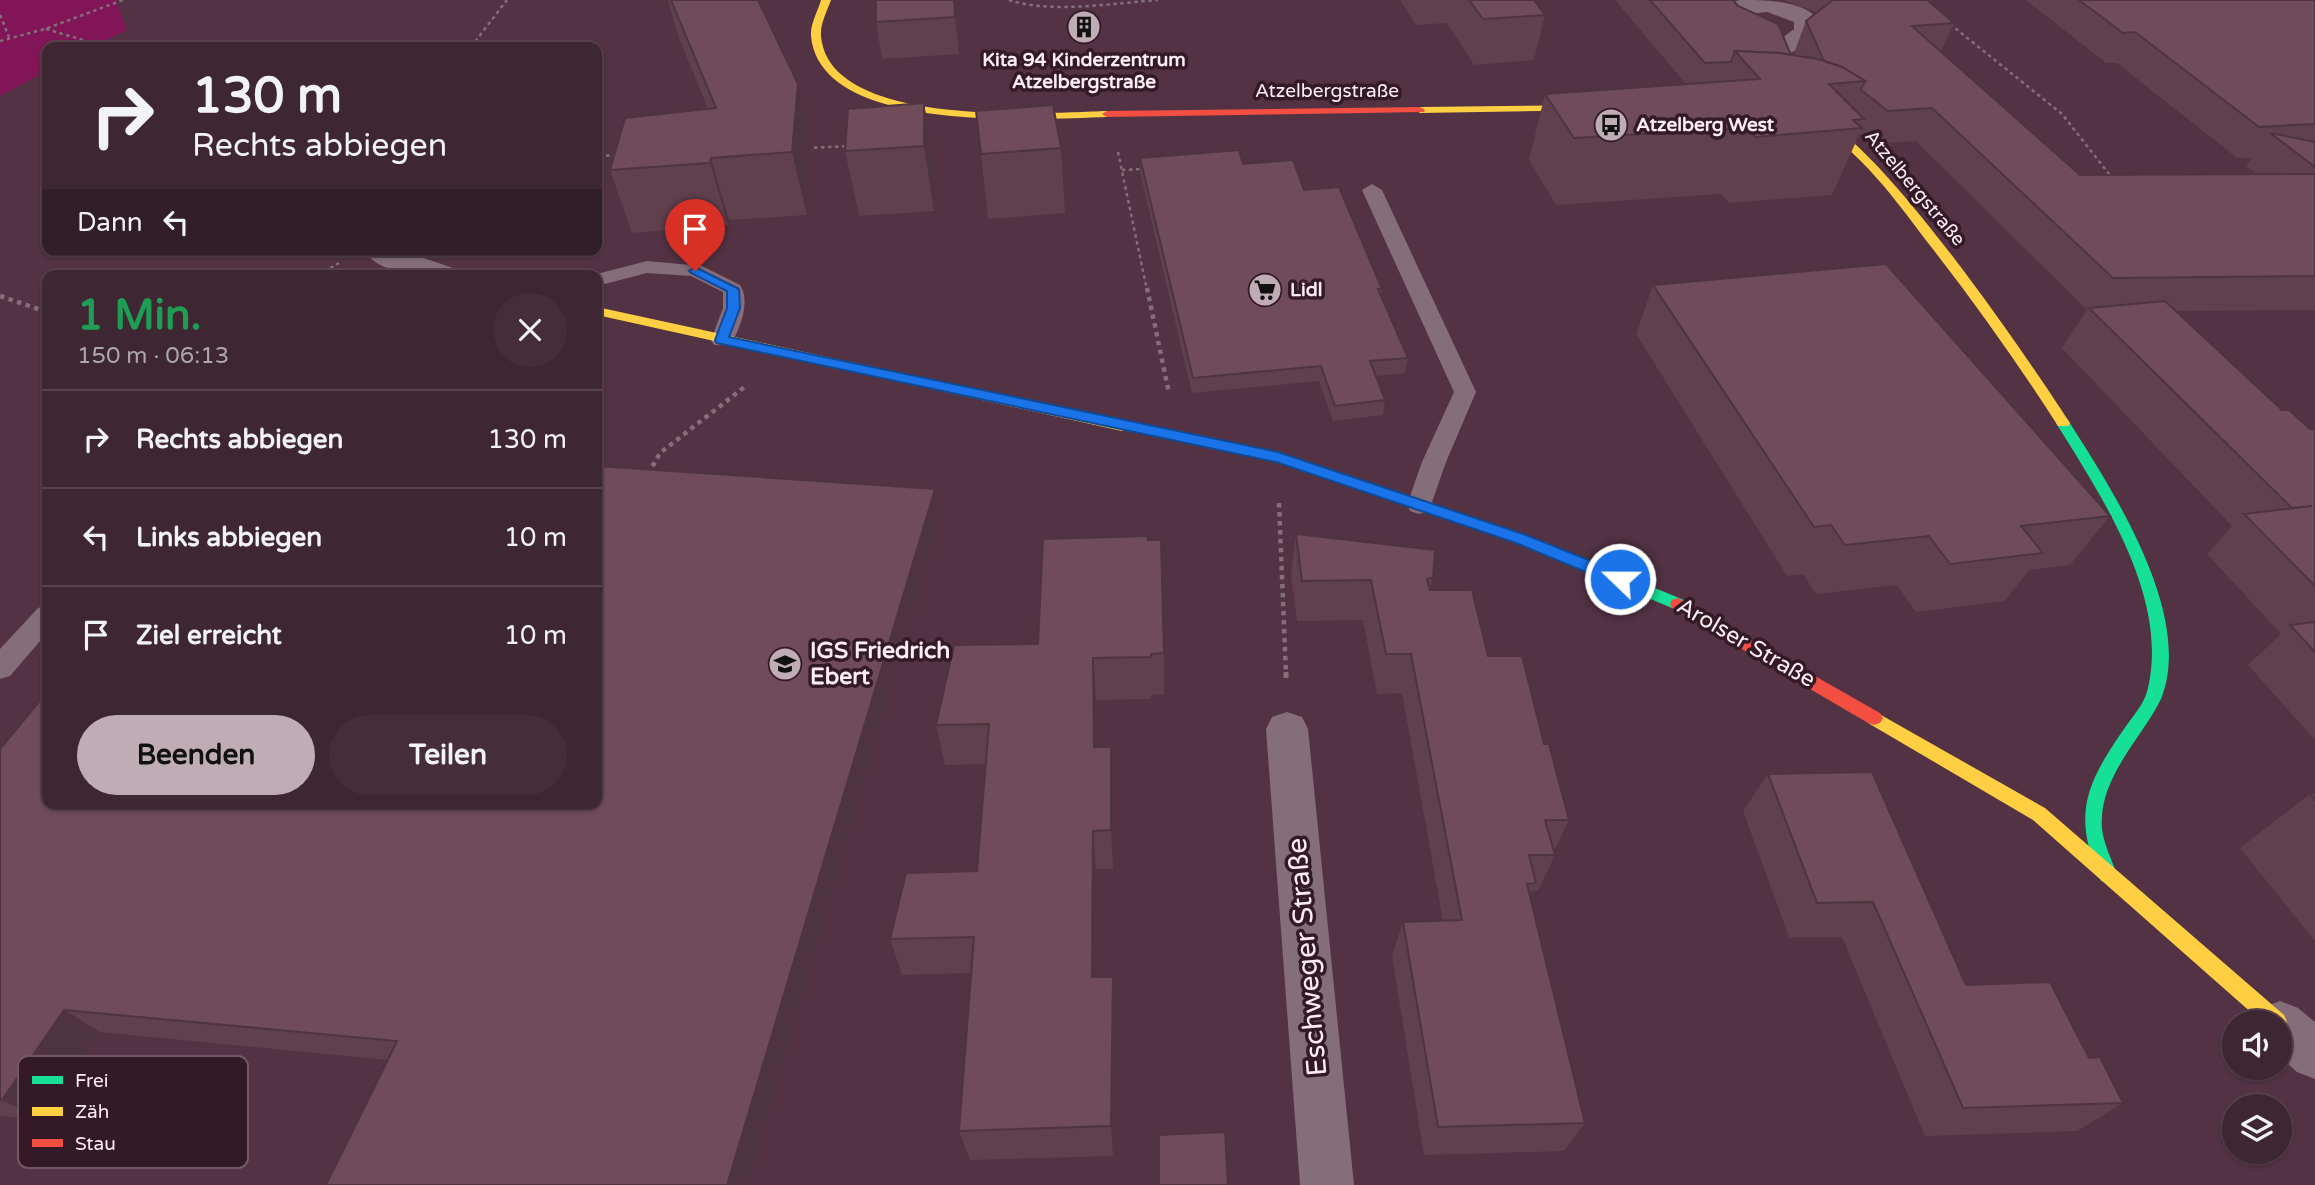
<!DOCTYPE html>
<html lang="de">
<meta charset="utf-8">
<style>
body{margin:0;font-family:"Varela Round",sans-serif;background:#452e3a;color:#f1f3f6;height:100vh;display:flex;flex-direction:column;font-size:26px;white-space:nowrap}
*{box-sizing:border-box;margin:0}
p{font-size:23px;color:#ada5ac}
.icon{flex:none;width:38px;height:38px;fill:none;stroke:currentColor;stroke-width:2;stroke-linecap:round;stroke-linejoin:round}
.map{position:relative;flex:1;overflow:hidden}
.side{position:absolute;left:42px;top:270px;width:560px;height:539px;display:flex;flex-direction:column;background:#3e2632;border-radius:14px;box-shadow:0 2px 5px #0004,0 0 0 2px #57434d}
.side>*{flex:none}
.top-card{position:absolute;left:42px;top:42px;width:560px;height:214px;border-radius:14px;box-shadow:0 2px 5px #0004,0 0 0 2px #57434d;background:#3e2632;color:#f1f3f6;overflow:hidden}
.controls{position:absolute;left:2222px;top:1010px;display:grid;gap:14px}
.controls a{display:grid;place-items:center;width:70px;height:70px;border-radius:50%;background:#3e2632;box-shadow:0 2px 5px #0004,0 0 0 2px #57434d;font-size:35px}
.pin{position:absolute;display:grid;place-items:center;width:60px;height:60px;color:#fff;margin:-72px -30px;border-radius:50% 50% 50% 0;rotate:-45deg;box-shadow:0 0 7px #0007}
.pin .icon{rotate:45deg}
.me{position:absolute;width:77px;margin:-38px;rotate:292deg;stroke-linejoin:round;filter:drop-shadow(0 0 5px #0008)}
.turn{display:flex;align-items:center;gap:24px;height:147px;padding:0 35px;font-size:32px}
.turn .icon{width:91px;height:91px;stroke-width:2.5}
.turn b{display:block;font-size:49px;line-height:60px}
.then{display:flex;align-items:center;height:66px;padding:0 35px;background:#0003;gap:14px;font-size:26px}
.round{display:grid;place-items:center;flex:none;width:74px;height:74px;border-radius:37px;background:#452e3a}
.summary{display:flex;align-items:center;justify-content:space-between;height:119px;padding:0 35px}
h1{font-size:42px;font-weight:700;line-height:52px;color:#1e9e55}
.primary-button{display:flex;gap:14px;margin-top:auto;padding:14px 35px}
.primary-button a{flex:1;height:80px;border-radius:42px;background:#c0acb5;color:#111;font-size:28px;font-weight:700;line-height:80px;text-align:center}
.primary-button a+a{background:#452e3a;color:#f1f3f6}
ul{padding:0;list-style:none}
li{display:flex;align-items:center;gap:21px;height:98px;padding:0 35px;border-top:2px solid #57434d}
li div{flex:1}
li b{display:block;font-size:26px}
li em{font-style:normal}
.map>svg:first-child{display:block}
.green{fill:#821557}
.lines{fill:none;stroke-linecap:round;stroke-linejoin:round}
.path-far2{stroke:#836e79;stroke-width:2.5;stroke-dasharray:3.5 3.5;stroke-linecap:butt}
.path-far1{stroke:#836e79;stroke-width:4.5;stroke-dasharray:4.5 4.5;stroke-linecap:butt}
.path{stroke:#836e79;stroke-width:5;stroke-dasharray:6 6;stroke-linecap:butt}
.lane{fill:#856e79;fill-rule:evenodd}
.street{fill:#856e79;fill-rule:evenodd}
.fast{fill:#16e098;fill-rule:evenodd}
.slow{fill:#ffcf43;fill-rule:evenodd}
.jam{fill:#f24e42;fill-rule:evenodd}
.wall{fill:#60404d}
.shaded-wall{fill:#4e343f}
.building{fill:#704b5a;stroke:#4e343f;stroke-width:2}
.route{fill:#1a73e8;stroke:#114b97;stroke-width:2}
.labels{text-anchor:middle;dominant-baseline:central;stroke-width:7;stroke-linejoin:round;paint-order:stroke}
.far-poi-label{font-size:19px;font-weight:bold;fill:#fcedf3;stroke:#341a27;text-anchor:start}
.far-street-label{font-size:19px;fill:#fcedf3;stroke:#341a27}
.street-label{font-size:23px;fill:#fcedf3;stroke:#341a27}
.poi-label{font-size:23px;font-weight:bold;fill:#fcedf3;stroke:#341a27;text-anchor:start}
.near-street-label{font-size:28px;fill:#fcedf3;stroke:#341a27}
.key{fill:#341a27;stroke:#705964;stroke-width:2}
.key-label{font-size:19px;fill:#fcedf3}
</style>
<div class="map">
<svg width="2315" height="1185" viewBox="0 0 2315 1185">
<rect width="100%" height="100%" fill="#523243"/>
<path class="green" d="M0,0H116L127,30L93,47H47V71L0,96Z"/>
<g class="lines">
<g class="path-far2">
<path d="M1009,0C1051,14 1114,3 1158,0"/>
<path d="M0,15L9,37"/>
<path d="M1950,24L2062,114L2113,179"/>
<path d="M46,29L107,47"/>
<path d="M0,41L45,29L123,0"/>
<path d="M471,47L507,0"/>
<path d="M807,148L850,146"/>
<path d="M1118,152L1147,290"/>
<path d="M599,156L620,155"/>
<path d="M1122,170L1142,169"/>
<path d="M318,275L339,263"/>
</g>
<g class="path-far1">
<path d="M1147,288L1169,393"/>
<path d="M0,296L47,312"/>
<path d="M648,474L660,453L747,385"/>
<path d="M1279,503L1286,674"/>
</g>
<path class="path" d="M1286,672V683"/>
<g class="lane">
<path d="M1372,184L1382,190L1476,392L1446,462L1431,505L1428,511L1419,514L1410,511L1407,505L1422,462L1454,392L1362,190Z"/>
<path d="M647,261L702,266L740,285C751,301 740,330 730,345H714L711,340L723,308V292L691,276L647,273L597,286V275H593Z"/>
<path d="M47,605V633L10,676L0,679V649L38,608Z"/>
</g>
<g class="street">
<path d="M1740,0C1764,0 1802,0 1818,19V32C1808,46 1786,59 1769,55L1766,50L1794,29V22L1767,12L1739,15L1740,20L1763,37L1759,42C1739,47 1718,31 1715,11L1719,6Z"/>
<path d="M363,250H400L456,269L460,275C430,275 383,279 363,250Z"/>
<path d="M1287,712L1302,717L1308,729L1354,1185H1300L1266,729L1272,717Z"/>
<path d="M2280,1001L2298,1008L2315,1022V1079L2297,1072L2280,1057V1022H2256L2262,1008Z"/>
</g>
<g class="fast">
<path d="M2063,418L2068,420C2111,488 2195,615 2161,699C2140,741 2098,778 2102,829C2104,845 2112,860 2117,875L2115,881L2108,883L2101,881C2072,816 2085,785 2124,729C2133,716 2145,703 2148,688C2169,597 2102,497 2056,423Z"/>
<path d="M1122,421L1283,454L1526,535L1684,600L1686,604L1684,608H1672L1516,543L1276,461L1117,429L1115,426Z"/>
</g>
<g class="slow">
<path d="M821,0H831C827,11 820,24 821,36C829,129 1044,113 1107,111L1112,114L1107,117C1040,119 820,135 811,36C810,24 818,11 821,0Z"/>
<path d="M1594,105L1598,106V110L1420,113L1415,110L1420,107Z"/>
<path d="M1806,116C1861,110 2035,369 2068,420L2070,423L2068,426H2058C2019,365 1977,306 1932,248C1895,200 1861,149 1806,120Z"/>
<path d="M597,307L1122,421L1129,426L1122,431L597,315Z"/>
<path d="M1874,711L2045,808L2284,1015L2287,1022L2284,1029L2280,1031V1022H2262L2033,820L1868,723L1865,718L1868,713Z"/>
</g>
<g class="jam">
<path d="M1420,107L1425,110L1424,112L1107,117L1102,114L1107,111Z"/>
<path d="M1678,598L1880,713L1883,718L1880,723L1874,725L1868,723L1672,608L1670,604L1672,600Z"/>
</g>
</g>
<g class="wall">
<path d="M668,0H758L798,84L812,145L807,215L729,220L728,225L632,233L610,170L708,109L679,38Z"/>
<path d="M876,0H955L959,54L882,59L876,22Z"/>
<path d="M1400,0H1534L1545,15L1534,60L1474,65L1447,23L1416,25Z"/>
<path d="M1615,0H1733L1791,55H1795L1794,53L1806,21L1816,14L1815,12L1784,0H1927L1954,23L1941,52L2080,175L2257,174L2246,166L2252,158H2237L2117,63H2106L2026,0H2315V310L2176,311L2282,410L2310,429H2315V740L2248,665L2281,634L2207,554L2232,526L2062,348L2087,310L1916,141L1872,144L1860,133L1832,195L1729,203L1722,194L1556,205L1529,160L1545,94L1686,84Z"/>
<path d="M924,103L934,167V211L859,216L845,151Z"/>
<path d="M1061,148L1065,213L988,219L981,154Z"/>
<path d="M1140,158L1243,164L1304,190L1382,289L1381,296L1408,358L1405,373L1376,376L1385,400L1383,415L1333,421L1319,381L1192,393L1140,172Z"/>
<path d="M1653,285L2110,516L2070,565L2029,570L2005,601L1916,612L1897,585L1816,594L1803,574L1787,576L1636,334Z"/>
<path d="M940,518L748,1185H326L388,1060L100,1032L42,1120L0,1116V749Z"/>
<path d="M1296,534L1433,578L1430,590L1488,656L1544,744L1569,820L1554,852L1555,855L1538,891H1532L1530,895L1585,1123L1564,1151L1424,1155L1392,956L1403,922L1443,921L1402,693L1377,694L1363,620L1297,621L1291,575Z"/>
<path d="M954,645L1164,653V694L1151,695V699L1096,700V747L1113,787V869H1096L1095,977L1115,1011L1113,1156L970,1160L959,1131L972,973L902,975L890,939L977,871L986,764L945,765L936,725Z"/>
<path d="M1768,774L1966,985L2123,1103L2077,1131L1925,1136L1842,937H1789L1743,811Z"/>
<path d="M2315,793V941L2240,848L2310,794Z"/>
</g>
<g class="shaded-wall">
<path d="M954,0H955L959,54L955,17Z"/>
<path d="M798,84L812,145L807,215L792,152Z"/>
<path d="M924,103L934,167V211L924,146Z"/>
<path d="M711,158L729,220L728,225L710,163Z"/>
<path d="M935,489L940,518L748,1185H727Z"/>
<path d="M1093,658L1096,700L1097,787L1094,747Z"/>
<path d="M1111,747L1113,787V869L1111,830Z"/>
<path d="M1093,831L1096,869L1095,1011L1092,977Z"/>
<path d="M1113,977L1115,1011L1113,1156L1111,1126Z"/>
<path d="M64,1010L100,1032L42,1120L2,1100Z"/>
</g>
<g class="building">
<path d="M671,0H758L798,84L792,152L711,158L710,163L610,170L625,118L716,108Z"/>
<path d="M876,0H954L955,17L876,22Z"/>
<path d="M1469,0H1534L1545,15L1483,19Z"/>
<path d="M1650,0H1733L1738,6L1778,24L1791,55L1779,53L1735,51L1731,62L1705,63Z"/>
<path d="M1833,0H1927L1954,23L1912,26L2080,175L2315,174V276L2113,278L1932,108L1888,111L1861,90L1865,81L1842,67L1824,61L1806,21Z"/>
<path d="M2079,0H2315V124L2259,127L2135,32L2123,33Z"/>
<path d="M1735,51L1779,53L1818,59L1842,67L1865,81L1829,84L1864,119L1853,120L1862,128L1755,137L1747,128L1574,138L1545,94L1760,79Z"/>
<path d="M924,103V146L845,151L848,109Z"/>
<path d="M1053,105L1061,148L981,154L976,111Z"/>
<path d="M2270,133L2315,142V167Z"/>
<path d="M1239,150L1243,164L1293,160L1304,190L1339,187L1382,289H1378L1408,358L1370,361L1385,400L1335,406L1321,366L1193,378L1140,158Z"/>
<path d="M1886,264L2110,516L2021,526L2043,553L1950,564L1929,536L1845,545L1831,525L1814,527L1653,285Z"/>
<path d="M2165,301L2282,410H2289L2310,429H2315V586L2244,514L2312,506L2292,508L2089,308Z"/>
<path d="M597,466L935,489L727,1185H326L397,1041L64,1010L2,1100L0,1099V749L47,692V803H597Z"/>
<path d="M1296,534L1435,550L1433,578L1427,579L1430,590H1472L1488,656H1522L1544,744H1549L1569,820H1545L1555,855H1529L1536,883L1527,884L1585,1123L1438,1127L1403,922L1462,920L1411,654H1386L1371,580L1302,581Z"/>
<path d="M1148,536V540H1161L1164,653L1151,654V657L1093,658L1094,747H1111V830L1093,831L1092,977H1113L1111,1126L959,1131L974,937L890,939L906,873L977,871L989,724L936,725L954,645L1038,644L1043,539Z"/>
<path d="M2315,622V652L2290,625Z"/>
<path d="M1872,772L1966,985L2050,982L2089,1058L2100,1057L2123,1103L1963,1108L1873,902L1817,903L1768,774Z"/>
<path d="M2315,793V800L2310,794Z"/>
<path d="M1225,1132L1228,1185H1159V1135Z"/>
</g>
<path class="route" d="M695,267L739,289L740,308L729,337L1278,452L1526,535L1626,575L1628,579L1620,585L1615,584L1516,543L1276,462L717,343L715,340L727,308V291L691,273L689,271Z"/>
<defs>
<symbol id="building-disc" viewBox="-11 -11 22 22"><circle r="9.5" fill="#c0acb5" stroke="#341a27"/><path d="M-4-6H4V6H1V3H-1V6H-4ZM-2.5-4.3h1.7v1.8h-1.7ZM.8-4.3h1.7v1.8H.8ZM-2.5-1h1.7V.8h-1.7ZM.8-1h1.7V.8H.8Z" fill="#111"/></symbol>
<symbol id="bus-disc" viewBox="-11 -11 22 22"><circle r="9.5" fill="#c0acb5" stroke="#341a27"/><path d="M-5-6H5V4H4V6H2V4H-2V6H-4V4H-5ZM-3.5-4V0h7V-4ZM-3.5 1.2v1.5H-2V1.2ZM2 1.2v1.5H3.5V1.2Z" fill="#111"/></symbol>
<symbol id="supermarket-disc" viewBox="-11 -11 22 22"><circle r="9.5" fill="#c0acb5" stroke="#341a27"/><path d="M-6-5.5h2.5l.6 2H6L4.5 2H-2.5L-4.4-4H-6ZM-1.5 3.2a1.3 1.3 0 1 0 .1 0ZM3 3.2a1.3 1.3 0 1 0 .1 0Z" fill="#111"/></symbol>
<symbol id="school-disc" viewBox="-11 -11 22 22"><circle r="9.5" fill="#c0acb5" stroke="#341a27"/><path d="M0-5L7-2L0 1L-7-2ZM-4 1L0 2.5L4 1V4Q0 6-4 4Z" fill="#111"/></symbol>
</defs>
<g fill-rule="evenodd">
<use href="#building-disc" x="1065" y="8" width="38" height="38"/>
<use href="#bus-disc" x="1592" y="106" width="38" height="38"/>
<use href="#supermarket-disc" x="1246" y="271" width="38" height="38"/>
<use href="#school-disc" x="766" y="645" width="38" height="38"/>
</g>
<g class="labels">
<g class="far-poi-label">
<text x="1084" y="60" text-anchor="middle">Kita 94 Kinderzentrum<tspan x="1084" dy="22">Atzelbergstraße</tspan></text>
<text x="1636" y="125">Atzelberg West</text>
<text x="1290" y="290">Lidl</text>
</g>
<g class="far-street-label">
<text x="1327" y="91">Atzelbergstraße</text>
<text transform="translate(1915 188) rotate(50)">Atzelbergstraße</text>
</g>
<g class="street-label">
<text transform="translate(1746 643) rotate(30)">Arolser Straße</text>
</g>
<g class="poi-label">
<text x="810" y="651">IGS Friedrich<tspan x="810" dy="26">Ebert</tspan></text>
</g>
<g class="near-street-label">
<text transform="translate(1307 957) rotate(-95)">Eschweger Straße</text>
</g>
</g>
<rect x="18" y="1056" width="230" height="112" rx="10" class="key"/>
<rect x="32" y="1076" width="31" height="8" fill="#16e098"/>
<rect x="32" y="1107" width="31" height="9" fill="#ffcf43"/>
<rect x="32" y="1139" width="31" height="8" fill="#f24e42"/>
<g class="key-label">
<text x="75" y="1087">Frei</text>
<text x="75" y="1118">Zäh</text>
<text x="75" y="1150">Stau</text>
</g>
</svg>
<div class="controls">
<a><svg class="icon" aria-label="sound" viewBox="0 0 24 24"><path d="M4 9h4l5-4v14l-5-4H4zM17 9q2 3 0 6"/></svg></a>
<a><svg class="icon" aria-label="layers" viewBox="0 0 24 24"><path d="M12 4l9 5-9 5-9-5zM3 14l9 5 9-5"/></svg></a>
</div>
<div class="pin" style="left:695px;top:271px;background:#d93025"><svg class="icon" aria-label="arrive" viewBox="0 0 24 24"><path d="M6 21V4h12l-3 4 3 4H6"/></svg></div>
<svg class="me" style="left:1620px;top:579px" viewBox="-20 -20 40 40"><circle r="17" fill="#1a73e8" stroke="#fff" stroke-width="3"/><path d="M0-11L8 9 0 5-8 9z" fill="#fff"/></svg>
<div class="top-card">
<div class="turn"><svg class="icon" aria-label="right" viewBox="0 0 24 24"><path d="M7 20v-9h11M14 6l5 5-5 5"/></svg><div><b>130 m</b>Rechts abbiegen</div></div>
<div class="then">Dann<svg class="icon" aria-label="left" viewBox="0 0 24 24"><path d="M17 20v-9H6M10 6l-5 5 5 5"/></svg></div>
</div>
<section class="side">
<div class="summary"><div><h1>1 Min.</h1><p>150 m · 06:13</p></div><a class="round"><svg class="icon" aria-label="close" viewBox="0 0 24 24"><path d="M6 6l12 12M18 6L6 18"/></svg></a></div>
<ul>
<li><svg class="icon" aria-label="right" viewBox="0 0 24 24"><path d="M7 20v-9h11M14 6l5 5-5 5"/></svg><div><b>Rechts abbiegen</b></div><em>130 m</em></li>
<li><svg class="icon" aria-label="left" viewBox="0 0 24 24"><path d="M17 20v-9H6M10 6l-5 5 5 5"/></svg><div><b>Links abbiegen</b></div><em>10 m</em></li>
<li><svg class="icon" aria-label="arrive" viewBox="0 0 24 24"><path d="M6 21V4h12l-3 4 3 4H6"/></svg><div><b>Ziel erreicht</b></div><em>10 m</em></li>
</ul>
<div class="primary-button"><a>Beenden</a><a>Teilen</a></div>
</section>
</div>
